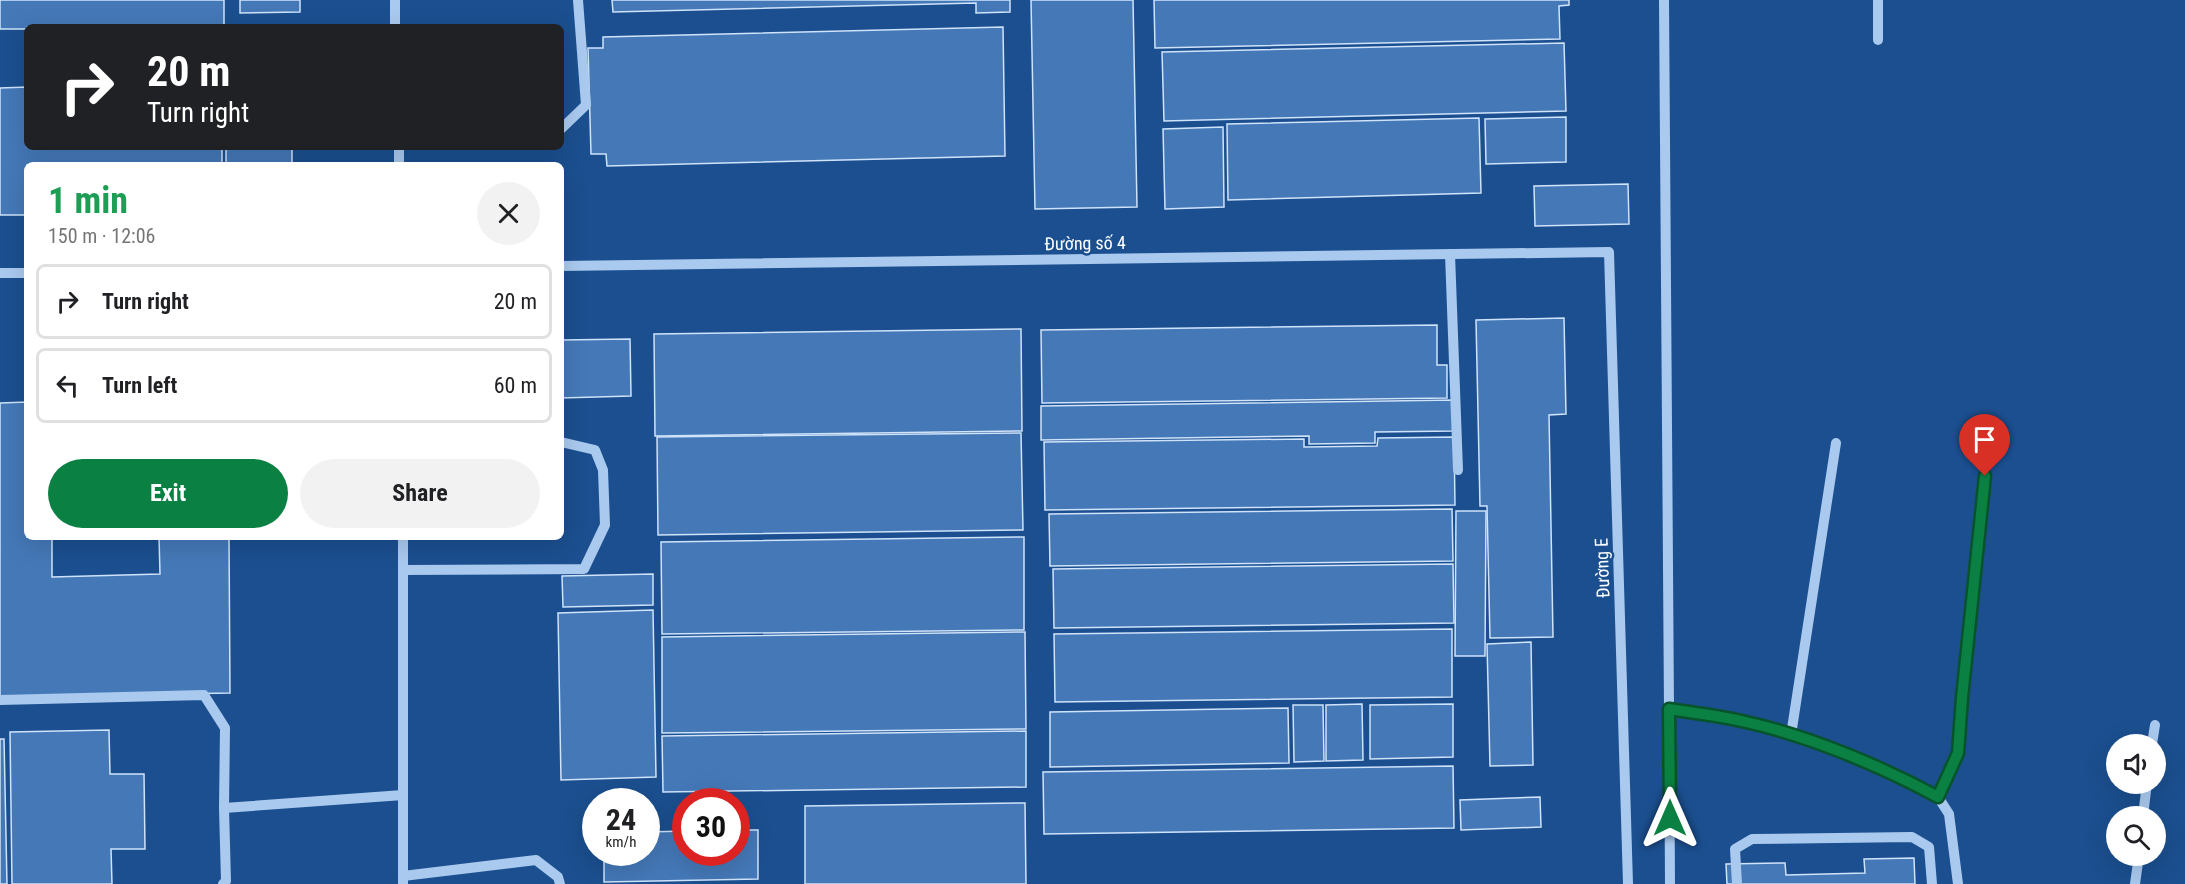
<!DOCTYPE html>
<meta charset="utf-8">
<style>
body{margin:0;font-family:"Roboto Condensed",sans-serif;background:#f2f2f2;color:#202124;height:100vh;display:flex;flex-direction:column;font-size:22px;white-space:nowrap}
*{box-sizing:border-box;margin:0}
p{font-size:20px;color:#757577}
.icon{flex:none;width:33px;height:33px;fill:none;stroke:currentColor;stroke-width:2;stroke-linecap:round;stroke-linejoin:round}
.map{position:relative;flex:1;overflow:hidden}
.side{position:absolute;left:24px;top:162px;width:540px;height:378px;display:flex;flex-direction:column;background:#fff;border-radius:9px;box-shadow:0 6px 24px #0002}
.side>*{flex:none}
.guide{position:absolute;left:24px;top:24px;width:540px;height:126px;border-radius:9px;box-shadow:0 6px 24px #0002;background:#202124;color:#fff;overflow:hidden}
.buttons{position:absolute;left:2106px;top:734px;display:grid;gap:12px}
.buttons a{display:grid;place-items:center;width:60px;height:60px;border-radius:50%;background:#fff;box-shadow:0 6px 24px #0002;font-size:30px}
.speed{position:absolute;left:582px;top:788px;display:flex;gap:12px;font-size:30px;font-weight:700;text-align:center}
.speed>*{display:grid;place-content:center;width:78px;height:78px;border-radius:50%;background:#fff;box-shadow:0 6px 24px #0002;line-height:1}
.speed small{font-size:15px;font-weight:400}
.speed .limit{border:9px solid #d22;background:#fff;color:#111}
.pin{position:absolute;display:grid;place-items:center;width:51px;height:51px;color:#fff;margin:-62px -26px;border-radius:50% 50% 50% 0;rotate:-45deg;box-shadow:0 0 6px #0007}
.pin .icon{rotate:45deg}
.me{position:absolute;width:66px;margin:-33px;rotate:0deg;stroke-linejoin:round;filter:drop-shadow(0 0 4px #0008)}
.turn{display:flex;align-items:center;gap:21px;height:126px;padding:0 24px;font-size:27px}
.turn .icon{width:78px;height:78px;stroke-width:2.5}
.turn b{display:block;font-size:42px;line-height:51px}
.round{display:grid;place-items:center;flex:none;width:63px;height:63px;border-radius:32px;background:#f2f2f2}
.overview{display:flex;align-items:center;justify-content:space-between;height:102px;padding:0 24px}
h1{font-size:36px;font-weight:700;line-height:45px;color:#1e9e55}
.button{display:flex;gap:12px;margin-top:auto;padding:12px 24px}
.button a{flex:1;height:69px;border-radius:36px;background:#0b8043;color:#fff;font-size:24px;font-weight:700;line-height:69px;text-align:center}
.button a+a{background:#f2f2f2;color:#202124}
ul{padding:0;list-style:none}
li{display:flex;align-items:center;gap:18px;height:75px;margin:0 12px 9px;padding:0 12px;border:3px solid #e0e0e0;border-radius:9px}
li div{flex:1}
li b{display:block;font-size:22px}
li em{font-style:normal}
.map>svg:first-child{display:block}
.building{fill:#4478b7;stroke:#cfe3fa;stroke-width:1.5}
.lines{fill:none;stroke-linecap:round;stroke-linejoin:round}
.minor{stroke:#a9c9ee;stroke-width:10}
.route-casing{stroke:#07532c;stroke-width:15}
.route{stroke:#0b8043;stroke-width:10}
.labels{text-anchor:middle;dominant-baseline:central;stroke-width:5;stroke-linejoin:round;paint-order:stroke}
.street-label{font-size:18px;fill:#fff;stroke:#1b4f8f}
</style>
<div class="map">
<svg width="2185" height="884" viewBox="0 0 2185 884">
<rect width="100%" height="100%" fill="#1b4f8f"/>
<g class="building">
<path d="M0,0H224V25L27,27V29H0Z"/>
<path d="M240,0H300V12L240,13Z"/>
<path d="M612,0H1010V12L976,13V3L613,12Z"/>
<path d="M1031,0H1133L1137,207L1035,209Z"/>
<path d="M1154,0H1569V5L1559,6L1560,39L1155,48Z"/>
<path d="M1003,27L1005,156L607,166L606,154H591L588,48H603V37Z"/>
<path d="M1564,43L1566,111L1164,121L1162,52Z"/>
<path d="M27,87V147H222V165H27V215H0V88Z"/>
<path d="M1566,117V162L1486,164L1485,119Z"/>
<path d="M1479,118L1481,193L1228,200L1227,124Z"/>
<path d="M1223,127L1224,207L1165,209L1163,129Z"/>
<rect x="226" y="147" width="66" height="18"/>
<path d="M1628,184L1629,224L1535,226L1534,186Z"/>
<path d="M1564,318L1566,414L1549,415L1553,637L1490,638L1487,506H1480L1476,320Z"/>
<path d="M1437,325V365H1447V398L1042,403L1041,330Z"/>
<path d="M1021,329L1022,431L655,436L654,334Z"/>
<path d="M630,339L631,396L561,398V340Z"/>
<path d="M1454,400V431L1375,432V443L1309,444V436L1041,440V406Z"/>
<path d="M27,402V537H52V577L160,574L159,537H229L230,693L0,697V403Z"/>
<path d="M1021,433L1023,530L658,535L657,437Z"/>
<path d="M1454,437L1455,505L1045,510L1044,442L1304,439V447L1377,446L1378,438Z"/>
<path d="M1452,509L1453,561L1050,566L1049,514Z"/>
<path d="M1456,511H1486L1485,656H1455Z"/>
<path d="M1024,537V630L662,634L661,542Z"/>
<path d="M1453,564L1454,623L1054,628L1053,569Z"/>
<path d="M653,574V605L563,607L562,576Z"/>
<path d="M653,610L656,777L561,780L558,613Z"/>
<path d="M1452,629V697L1055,702L1054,634Z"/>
<path d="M1025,632L1026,729L662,733V637Z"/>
<path d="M1531,642L1533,765L1490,766L1487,644Z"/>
<path d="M1362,704L1363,760L1326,761V705Z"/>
<path d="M1453,704V757L1370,759V705Z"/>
<path d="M1293,705H1323L1324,761L1294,762Z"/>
<path d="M1288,708L1289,763L1050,767V712Z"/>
<path d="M109,730L110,774H144L145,849H111L112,884H12L10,732Z"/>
<path d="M1026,731V787L663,792L662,736Z"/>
<path d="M0,739H4L7,884H0Z"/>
<path d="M1453,766L1454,828L1044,834L1043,772Z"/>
<path d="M1540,797L1541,827L1461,830L1460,800Z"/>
<path d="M1025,803L1026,884H805V806Z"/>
<path d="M736,830H758V879L604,882V852H646V832L686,831V852H736Z"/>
<path d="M1914,858L1915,884H1727L1726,864L1785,863L1786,875L1865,873L1864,859Z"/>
</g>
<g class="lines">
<g class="minor">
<path d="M395,0V27"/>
<path d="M1664,0L1669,709L1747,722L1814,742L1914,784L1938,797L1949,814L1958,884"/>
<path d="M1878,40V0"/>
<path d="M561,129L586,105L578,0"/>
<path d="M399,147V165"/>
<path d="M1450,254L1458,470"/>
<path d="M561,266L1609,252L1628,884"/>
<path d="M0,273H27"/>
<path d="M403,537V884"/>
<path d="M403,570L584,569L605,525L603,470L595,450L561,442"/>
<path d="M0,700L204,695L225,728L224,808L403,795"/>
<path d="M1669,709L1670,884"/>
<path d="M1791,735L1836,443"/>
<path d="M2152,744L2155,725"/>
<path d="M1938,797L1958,753L1985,476"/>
<path d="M2143,816L2147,783"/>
<path d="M403,876L536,860L558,877L560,884"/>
<path d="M223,884L226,881L224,808"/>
<path d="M1737,884L1735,849L1752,839L1912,837L1929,847L1932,884"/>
<path d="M2135,884L2139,855"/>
</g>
</g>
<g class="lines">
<defs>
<path id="route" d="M1670,818L1669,709C1695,713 1721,716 1746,722C1809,736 1881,766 1938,797L1958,753L1962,698L1985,476"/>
</defs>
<use href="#route" class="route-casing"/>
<use href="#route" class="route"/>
</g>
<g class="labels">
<g class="street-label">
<text transform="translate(1085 243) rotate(-1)">Đường số 4</text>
<text transform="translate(1602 568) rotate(-92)">Đường E</text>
</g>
</g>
</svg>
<div class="buttons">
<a><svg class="icon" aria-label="sound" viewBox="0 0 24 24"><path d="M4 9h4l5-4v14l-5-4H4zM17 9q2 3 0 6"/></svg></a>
<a><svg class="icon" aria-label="search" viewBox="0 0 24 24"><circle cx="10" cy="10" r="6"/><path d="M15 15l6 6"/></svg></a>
</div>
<div class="speed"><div>24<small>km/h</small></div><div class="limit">30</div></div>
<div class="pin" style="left:1985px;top:476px;background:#d93025"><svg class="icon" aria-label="arrive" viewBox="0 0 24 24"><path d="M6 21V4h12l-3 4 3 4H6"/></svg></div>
<svg class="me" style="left:1670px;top:818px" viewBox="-20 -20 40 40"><path d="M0-17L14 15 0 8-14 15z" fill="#0b8043" stroke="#fff" stroke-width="4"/></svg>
<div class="guide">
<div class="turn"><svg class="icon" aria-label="right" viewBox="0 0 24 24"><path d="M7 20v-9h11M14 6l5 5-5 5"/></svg><div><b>20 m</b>Turn right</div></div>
</div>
<section class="side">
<div class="overview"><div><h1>1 min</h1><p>150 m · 12:06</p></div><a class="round"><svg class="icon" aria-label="close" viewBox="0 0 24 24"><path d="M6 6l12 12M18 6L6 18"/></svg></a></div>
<ul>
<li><svg class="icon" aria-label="right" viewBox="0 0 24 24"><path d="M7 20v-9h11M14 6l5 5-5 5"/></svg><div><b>Turn right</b></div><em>20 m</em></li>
<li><svg class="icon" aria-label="left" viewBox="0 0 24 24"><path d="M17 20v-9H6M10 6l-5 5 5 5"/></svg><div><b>Turn left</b></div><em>60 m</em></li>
</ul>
<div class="button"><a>Exit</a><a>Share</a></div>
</section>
</div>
